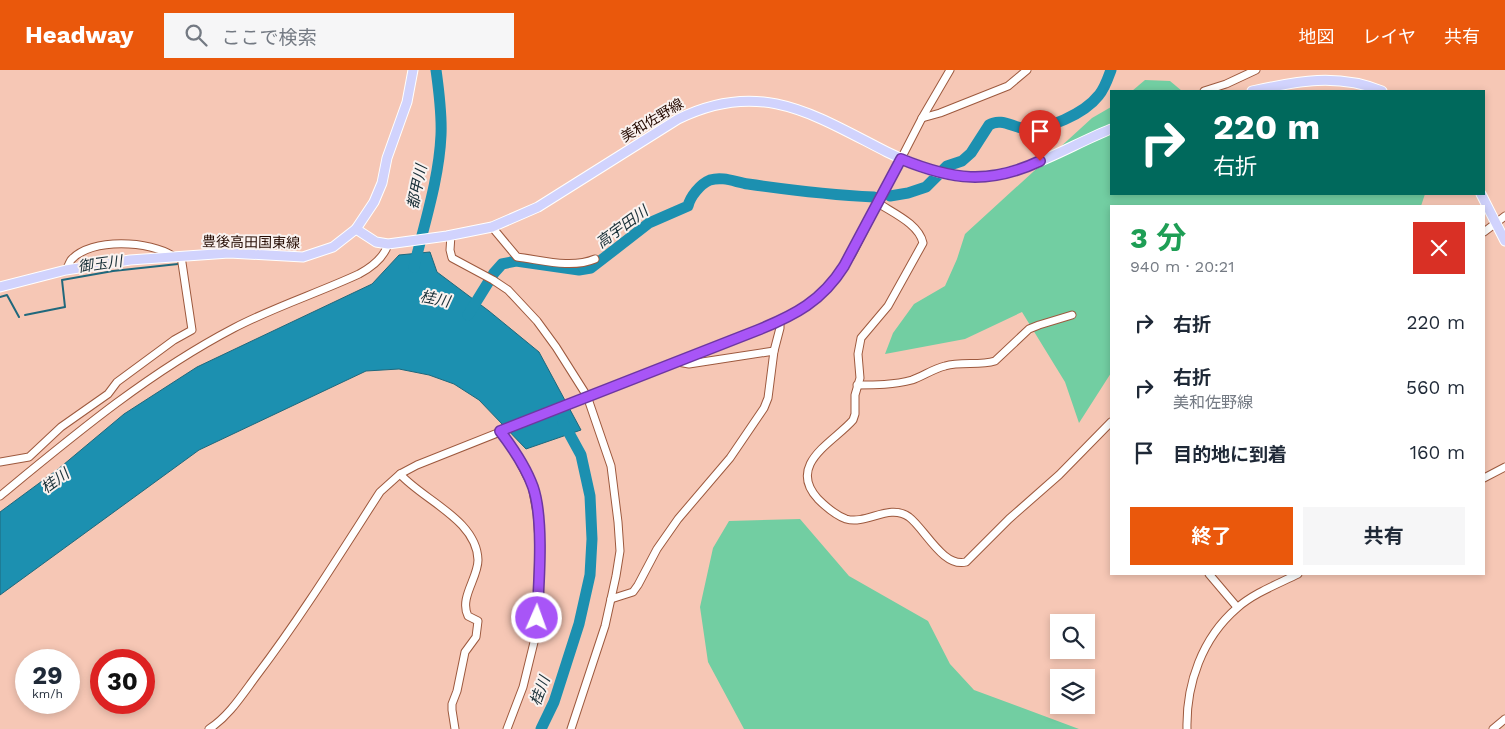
<!DOCTYPE html>
<html lang="ja">
<meta charset="utf-8">
<style>
body{margin:0;font-family:"Work Sans","Noto Sans JP",sans-serif;background:#f6f6f7;color:#1f2937;height:100vh;display:flex;flex-direction:column;font-size:19px;white-space:nowrap}
*{box-sizing:border-box;margin:0}
p{font-size:16px;color:#747a83}
.icon{flex:none;width:28px;height:28px;fill:none;stroke:currentColor;stroke-width:2;stroke-linecap:round;stroke-linejoin:round}
.map{position:relative;flex:1;overflow:hidden}
.details{position:absolute;left:1110px;top:135px;width:375px;height:370px;display:flex;flex-direction:column;background:#fff;border-radius:0px;box-shadow:0 2px 8px #0003}
.details>*{flex:none}
.guide{position:absolute;left:1110px;top:20px;width:375px;height:105px;border-radius:0px;box-shadow:0 2px 8px #0003;background:#00695c;color:#fff;overflow:hidden}
.controls{position:absolute;left:1050px;top:544px;display:grid;gap:10px}
.controls a{display:grid;place-items:center;width:45px;height:45px;border-radius:0px;background:#fff;box-shadow:0 2px 8px #0003;font-size:25px}
.speed{position:absolute;left:15px;top:579px;display:flex;gap:10px;font-size:25px;font-weight:700;text-align:center}
.speed>*{display:grid;place-content:center;width:65px;height:65px;border-radius:50%;background:#fff;box-shadow:0 2px 8px #0003;line-height:1}
.speed small{font-size:12px;font-weight:400}
.speed .limit{border:8px solid #d22;background:#fff;color:#111}
.pin{position:absolute;display:grid;place-items:center;width:42px;height:42px;color:#fff;margin:-51px -21px;border-radius:50% 50% 50% 0;rotate:-45deg;box-shadow:0 0 5px #0007}
.pin .icon{rotate:45deg}
.me{position:absolute;width:55px;margin:-28px;rotate:2deg;stroke-linejoin:round;filter:drop-shadow(0 0 4px #0008)}
.turn{display:flex;align-items:center;gap:18px;height:105px;padding:0 20px;font-size:22px}
.turn .icon{width:65px;height:65px;stroke-width:2.5}
.turn b{display:block;font-size:35px;line-height:42px}
.round{display:grid;place-items:center;flex:none;width:52px;height:52px;border-radius:0px;background:#f6f6f7}
.summary{display:flex;align-items:center;justify-content:space-between;height:85px;padding:0 20px}
h1{font-size:30px;font-weight:700;line-height:38px;color:#1e9e55}
.button{display:flex;gap:10px;margin-top:auto;padding:10px 20px}
.button a{flex:1;height:58px;border-radius:0px;background:#ea580c;color:#fff;font-size:20px;font-weight:700;line-height:58px;text-align:center}
.button a+a{background:#f6f6f7;color:#1f2937}
ul{padding:0;list-style:none}
li{display:flex;align-items:center;gap:15px;height:65px;padding:0 20px}
li div{flex:1}
li b{display:block;font-size:19px}
li em{font-style:normal}
header{display:flex;align-items:center;gap:30px;box-sizing:border-box;height:70px;padding:0 25px;background:#ea580c;color:#fff}
header strong{font-size:24px}
nav{display:flex;gap:28px;margin-inline-start:auto;font-size:18px}
.search{width:350px;height:45px;background:#f6f6f7;display:flex;align-items:center;gap:12px;box-sizing:border-box;padding:0 18px;border-radius:0px;color:#747a83;font-size:19px}
.map>svg:first-child{display:block}
.green{fill:#72cea2}
.water{fill:#1c90b0;stroke:#1f687c}
.lines{fill:none;stroke-linecap:round;stroke-linejoin:round}
.stream{stroke:#1f687c;stroke-width:2}
.river{stroke:#1c90b0;stroke-width:11}
.minor-casing{stroke:#9d593e;stroke-width:9}
.major-casing{stroke:#fff;stroke-width:11}
.minor{stroke:#fff;stroke-width:7}
.major{stroke:#d1d3fd;stroke-width:9}
.route-casing{stroke:#6d37a1;stroke-width:12}
.route{stroke:#a855f7;stroke-width:9}
.labels{text-anchor:middle;dominant-baseline:central;stroke-width:4;stroke-linejoin:round;paint-order:stroke}
.street-label{font-size:14px;fill:#260c03;stroke:#faf2ef}
.water-label{font-size:15px;font-style:italic;fill:#193038;stroke:#faf2ef}
</style>
<header>
<strong>Headway</strong>
<div class="search"><svg class="icon" aria-label="search" viewBox="0 0 24 24"><circle cx="10" cy="10" r="6"/><path d="M15 15l6 6"/></svg>ここで検索</div>
<nav><a>地図</a><a>レイヤ</a><a>共有</a></nav>
</header>
<div class="map">
<svg width="1505" height="659" viewBox="0 0 1505 659">
<rect width="100%" height="100%" fill="#f6c7b5"/>
<g class="green">
<path d="M1145,10L1170,11L1182,21H1132Z"/>
<path d="M1111,37V124H1425L1421,136H1111V303L1079,353L1065,312L1022,242L965,269L885,284L893,263L914,234L945,216L957,189L965,164L1092,48Z"/>
<path d="M800,449L849,506L928,551L950,594L974,620L1079,659H744L708,592L700,537L713,478L729,451Z"/>
</g>
<path class="water" d="M430,182L437,202L489,241L539,282L581,360L526,379L479,330L454,314L429,305L399,299L366,301L199,380L0,525V442L57,400L124,344L197,297L372,214L399,185Z"/>
<g class="lines">
<g class="stream">
<path d="M0,227L7,225L19,247"/>
<path d="M25,245L65,237L62,210L113,201L178,194"/>
</g>
<g class="river">
<path d="M890,126L908,123L926,117L947,96L962,91L971,83L989,55C1000,48 1011,56 1022,58C1046,62 1085,43 1099,25C1105,18 1108,8 1111,0"/>
<path d="M414,197C424,154 439,110 441,65C442,43 439,22 436,0"/>
<path d="M468,245L494,203L502,194L516,191L579,200L591,198L649,153L688,136C690,127 700,114 710,110C723,106 735,112 748,114C790,120 832,125 874,127"/>
<path d="M541,659L554,632L579,554L590,505L592,469L590,426L581,385L563,352"/>
</g>
<defs>
<g id="minor">
<path d="M1204,21L1226,14L1256,0"/>
<path d="M922,48L940,43L1008,16L1027,0"/>
<path d="M878,133C893,143 919,154 923,173L888,236L861,268L858,284L860,308L855,325V344L853,350C834,372 786,394 818,429C826,437 835,445 846,449C867,455 889,433 909,447C925,459 943,498 966,492L1009,449L1059,405L1111,352"/>
<path d="M492,157L517,187C542,190 571,199 595,189"/>
<path d="M1484,162L1505,146"/>
<path d="M451,165L450,180L452,188L493,210L508,220L537,251L556,277L587,326L611,396L618,452L620,481L616,506L605,556L571,659"/>
<path d="M66,200C68,197 69,193 71,190C91,167 151,171 173,186"/>
<path d="M678,292L689,294L774,281"/>
<path d="M857,315C875,315 894,315 912,310C923,306 933,299 945,296C961,291 979,296 995,291L1029,259L1039,255L1072,245"/>
<path d="M500,361L512,377L532,416L537,443L539,470L537,560L523,617L507,659"/>
<path d="M0,392L29,387L61,357L108,324L117,312L174,270L192,260L181,186"/>
<path d="M400,404C423,430 477,450 478,490C478,508 459,528 468,546L478,551L476,567L465,582L457,621L452,634V640L455,659"/>
<path d="M1484,408L1505,397"/>
<path d="M0,426C74,365 148,303 234,258C274,237 318,223 359,204C372,197 384,188 388,174"/>
<path d="M1209,504L1237,537"/>
<path d="M611,529L633,522L638,515L657,479L678,449L730,388L764,338L768,328L774,281L780,258V251"/>
<path d="M209,659C229,646 242,625 257,605C301,547 340,484 380,422L400,404L417,395L780,251C812,236 834,215 852,184L922,48L950,0"/>
<path d="M1187,659C1186,614 1202,568 1237,538C1254,523 1278,514 1298,504"/>
<path d="M1493,659L1505,649"/>
</g>
<g id="major">
<path d="M1252,21C1298,11 1337,3 1382,21"/>
<path d="M1481,124L1505,171"/>
<path d="M356,159L376,172L388,174L447,166L492,157L538,137L678,49C761,8 814,45 887,82C914,95 942,107 973,107C1023,107 1066,77 1111,59"/>
<path d="M0,217L66,200L130,190L229,183L303,187L333,177L356,159L374,132L382,113L387,88L407,32L413,0"/>
</g>
</defs>
<use href="#minor" class="minor-casing"/>
<use href="#major" class="major-casing"/>
<use href="#minor" class="minor"/>
<use href="#major" class="major"/>
</g>
<g class="lines">
<defs>
<path id="route" d="M537,548C539,512 544,449 533,417C526,397 513,378 500,361L758,260C795,245 822,231 844,196L901,89C952,110 989,115 1040,91"/>
</defs>
<use href="#route" class="route-casing"/>
<use href="#route" class="route"/>
</g>
<g class="labels">
<g class="street-label">
<text transform="translate(652 50) rotate(-31)">美和佐野線</text>
<text transform="translate(251 172) rotate(1)">豊後高田国東線</text>
</g>
<g class="water-label">
<text transform="translate(417 117) rotate(-78)">都甲川</text>
<text transform="translate(622 157) rotate(-36)">高宇田川</text>
<text transform="translate(100 194) rotate(-8)">御玉川</text>
<text transform="translate(435 229) rotate(11)">桂川</text>
<text transform="translate(55 411) rotate(-36)">桂川</text>
<text transform="translate(540 621) rotate(-70)">桂川</text>
</g>
</g>
</svg>
<div class="controls">
<a><svg class="icon" aria-label="search" viewBox="0 0 24 24"><circle cx="10" cy="10" r="6"/><path d="M15 15l6 6"/></svg></a>
<a><svg class="icon" aria-label="layers" viewBox="0 0 24 24"><path d="M12 4l9 5-9 5-9-5zM3 14l9 5 9-5"/></svg></a>
</div>
<div class="speed"><div>29<small>km/h</small></div><div class="limit">30</div></div>
<div class="pin" style="left:1040px;top:91px;background:#d93025"><svg class="icon" aria-label="arrive" viewBox="0 0 24 24"><path d="M6 21V4h12l-3 4 3 4H6"/></svg></div>
<svg class="me" style="left:537px;top:548px" viewBox="-20 -20 40 40"><circle r="17" fill="#a855f7" stroke="#fff" stroke-width="3"/><path d="M0-11L8 9 0 5-8 9z" fill="#fff"/></svg>
<div class="guide">
<div class="turn"><svg class="icon" aria-label="right" viewBox="0 0 24 24"><path d="M7 20v-9h11M14 6l5 5-5 5"/></svg><div><b>220 m</b>右折</div></div>
</div>
<section class="details">
<div class="summary"><div><h1>3 分</h1><p>940 m · 20:21</p></div><a class="round" style="background:#d93025;color:#fff"><svg class="icon" aria-label="close" viewBox="0 0 24 24"><path d="M6 6l12 12M18 6L6 18"/></svg></a></div>
<ul>
<li><svg class="icon" aria-label="right" viewBox="0 0 24 24"><path d="M7 20v-9h11M14 6l5 5-5 5"/></svg><div><b>右折</b></div><em>220 m</em></li>
<li><svg class="icon" aria-label="right" viewBox="0 0 24 24"><path d="M7 20v-9h11M14 6l5 5-5 5"/></svg><div><b>右折</b><p>美和佐野線</p></div><em>560 m</em></li>
<li><svg class="icon" aria-label="arrive" viewBox="0 0 24 24"><path d="M6 21V4h12l-3 4 3 4H6"/></svg><div><b>目的地に到着</b></div><em>160 m</em></li>
</ul>
<div class="button"><a>終了</a><a>共有</a></div>
</section>
</div>
